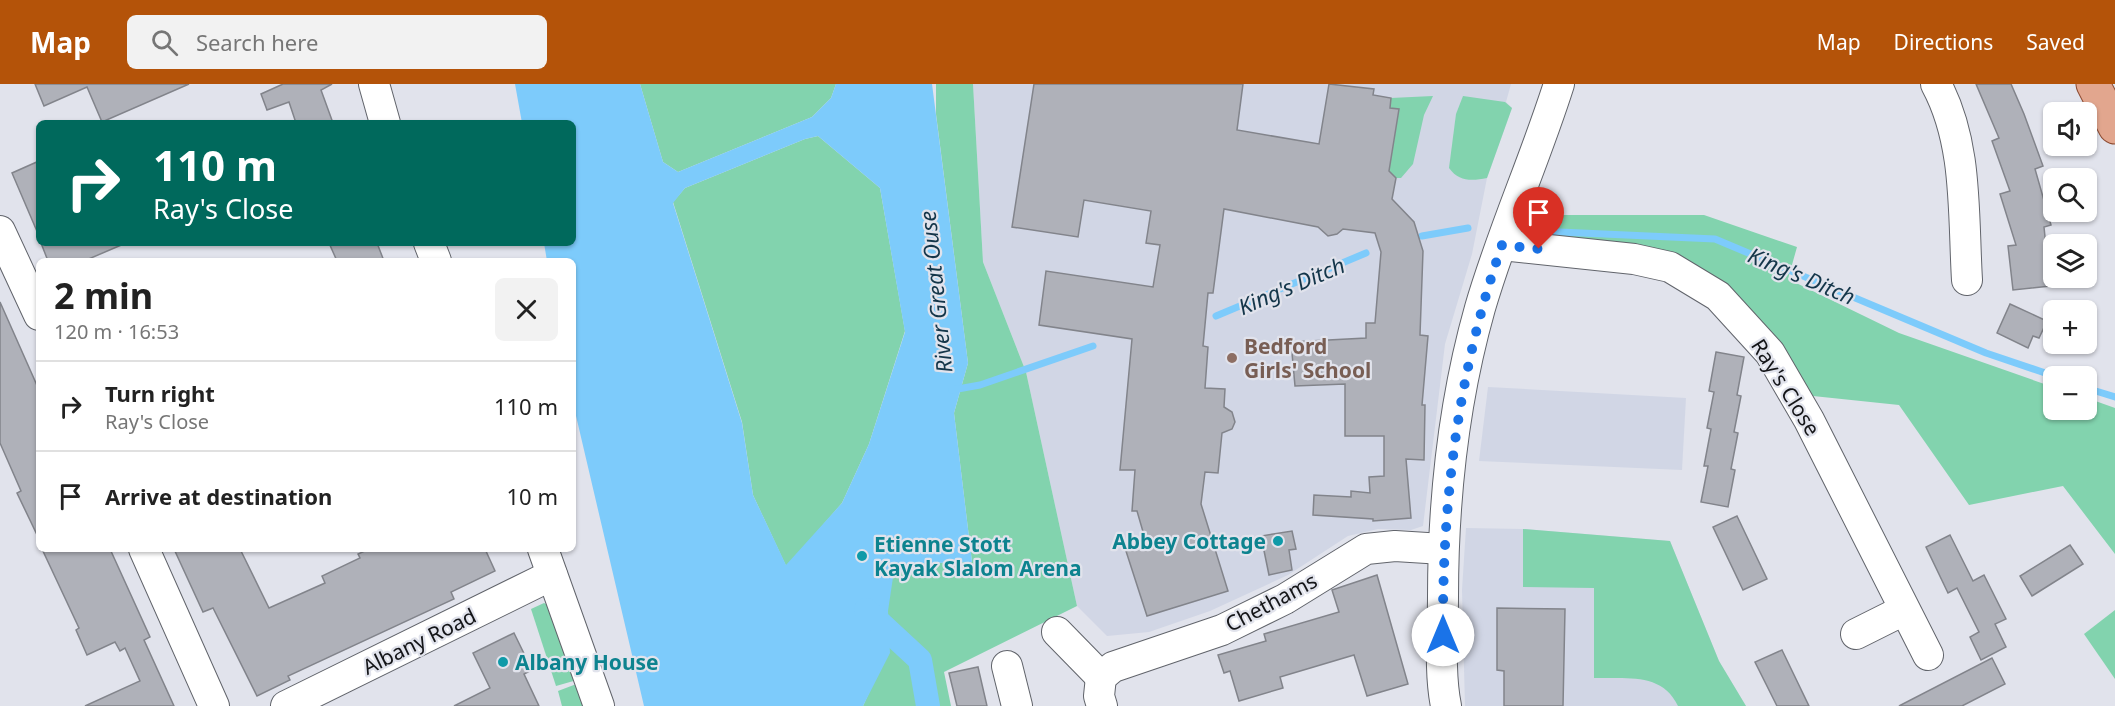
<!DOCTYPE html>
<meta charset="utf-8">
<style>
body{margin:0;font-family:"Noto Sans",sans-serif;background:#f2f2f2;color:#222;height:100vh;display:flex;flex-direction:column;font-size:22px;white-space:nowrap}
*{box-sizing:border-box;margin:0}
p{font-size:20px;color:#767676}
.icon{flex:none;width:33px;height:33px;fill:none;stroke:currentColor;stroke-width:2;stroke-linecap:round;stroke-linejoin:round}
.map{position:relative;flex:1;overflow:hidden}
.sheet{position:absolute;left:36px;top:174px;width:540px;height:294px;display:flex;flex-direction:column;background:#fff;border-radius:9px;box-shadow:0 2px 4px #0004}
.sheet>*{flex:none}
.banner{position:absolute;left:36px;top:36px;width:540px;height:126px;border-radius:9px;box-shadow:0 2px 4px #0004;background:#00695c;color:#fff;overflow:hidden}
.fabs{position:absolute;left:2043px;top:18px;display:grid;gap:12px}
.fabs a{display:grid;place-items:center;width:54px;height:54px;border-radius:9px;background:#fff;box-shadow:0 2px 4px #0004;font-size:30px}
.pin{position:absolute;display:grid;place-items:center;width:51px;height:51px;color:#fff;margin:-62px -26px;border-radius:50% 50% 50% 0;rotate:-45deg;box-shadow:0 0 6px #0007}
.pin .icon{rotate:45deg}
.me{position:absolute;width:66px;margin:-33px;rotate:0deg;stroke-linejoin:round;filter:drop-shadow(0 0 4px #0008)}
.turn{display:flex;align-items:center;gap:21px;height:126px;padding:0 18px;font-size:27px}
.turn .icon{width:78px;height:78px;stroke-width:2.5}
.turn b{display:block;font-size:42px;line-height:51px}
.round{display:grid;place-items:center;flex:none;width:63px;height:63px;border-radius:9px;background:#f2f2f2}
.overview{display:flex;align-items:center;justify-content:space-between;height:102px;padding:0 18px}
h1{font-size:36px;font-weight:700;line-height:45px}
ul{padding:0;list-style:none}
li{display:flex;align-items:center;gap:18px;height:90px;padding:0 18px;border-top:2px solid #e0e0e0}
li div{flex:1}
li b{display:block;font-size:22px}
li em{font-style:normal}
header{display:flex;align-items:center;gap:36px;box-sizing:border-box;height:84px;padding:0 30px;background:#b45309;color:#fff}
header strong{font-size:28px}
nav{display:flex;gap:33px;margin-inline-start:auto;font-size:21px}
.search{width:420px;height:54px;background:#f2f2f2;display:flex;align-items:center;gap:15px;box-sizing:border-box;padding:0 21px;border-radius:9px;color:#767676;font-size:22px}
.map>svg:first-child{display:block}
.built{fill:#d1d6e5}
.green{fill:#82d3ae}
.water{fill:#7dcbfb;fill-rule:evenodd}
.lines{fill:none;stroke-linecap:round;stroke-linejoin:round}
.stream{stroke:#7dcbfb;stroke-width:7}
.canal{stroke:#7dcbfb;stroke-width:24}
.building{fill:#afb1b9;stroke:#82848b;stroke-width:1.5}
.minor-casing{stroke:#61646b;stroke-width:32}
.major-casing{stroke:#8d4c33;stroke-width:35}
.minor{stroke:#fff;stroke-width:30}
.major{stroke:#e2a68e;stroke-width:33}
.route{stroke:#1a73e8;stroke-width:10;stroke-dasharray:0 18}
.education-dot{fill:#8d6e63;stroke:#e1e3ec;stroke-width:2}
.culture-dot{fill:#0f9aa8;stroke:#e1e3ec;stroke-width:2}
.labels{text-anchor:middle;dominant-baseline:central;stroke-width:4.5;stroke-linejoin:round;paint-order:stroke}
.education-label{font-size:21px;font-weight:bold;fill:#785e54;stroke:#e1e3ec;text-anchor:start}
.street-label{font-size:21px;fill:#141518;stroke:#e1e3ec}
.culture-label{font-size:21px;font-weight:bold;fill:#0d838f;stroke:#e1e3ec;text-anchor:start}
.water-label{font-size:22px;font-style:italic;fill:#14364a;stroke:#e1e3ec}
</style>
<header>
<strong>Map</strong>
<div class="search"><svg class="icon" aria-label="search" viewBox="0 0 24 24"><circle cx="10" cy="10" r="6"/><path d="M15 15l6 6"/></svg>Search here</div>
<nav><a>Map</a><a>Directions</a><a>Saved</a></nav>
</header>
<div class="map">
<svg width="2115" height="622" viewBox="0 0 2115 622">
<rect width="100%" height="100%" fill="#e1e3ec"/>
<g class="built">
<path d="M973,0H1511L1506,18L1512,24L1487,94L1472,170L1445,260L1423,442L1411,446L1378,445L1348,452L1288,491L1210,527L1149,548L1107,552L1077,522L1026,288L983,178Z"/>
<path d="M1488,303L1686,314L1682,386L1479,377Z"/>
<path d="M1466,444L1523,445L1670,457L1719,577L1746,622H1465L1462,506Z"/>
</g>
<g class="green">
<path d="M640,0H836L831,14L812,33L678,88L663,78Z"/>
<path d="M936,0H973L983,178L1026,288L1077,522L944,588L951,622H863L872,602L786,482L753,411L742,338L673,118L685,104L805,55L818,52L880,104L905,247L869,360L842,419L815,450L895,486L894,480L972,478L954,329L968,279L936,30Z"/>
<path d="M1433,12L1424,31L1413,80L1401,94H1396L1389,87L1399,25L1390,24L1391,14Z"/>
<path d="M1463,12L1505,18L1512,24L1487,94C1472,97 1459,98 1449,84L1456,30Z"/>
<path d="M1538,131H1704L1797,163L1788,195L1899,249L2053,303L2054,326H2086L2087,314L2115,324V470L2063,402L1969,421L1899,321L1813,312L1777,259L1725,206L1527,163Z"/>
<path d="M1523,445L1670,457L1719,577L1746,622H1678C1662,588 1626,595 1594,594V504L1523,503Z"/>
<path d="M544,519L553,524L577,596L556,602L531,525Z"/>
<path d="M2115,526V595L2084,550Z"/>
<path d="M579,599L586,622H562L558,607Z"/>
</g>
<path class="water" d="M515,0H640L663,78L678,88L812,33L831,14L836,0H932L968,279L954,329L972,478L895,480L888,527L890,569L863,622H644L573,319V177H547L544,159H573V39H522ZM818,52L880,104L905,248L869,360L842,419L786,481L753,411L742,339L673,119L685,104L805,55Z"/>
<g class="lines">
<g class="stream">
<path d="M1537,147L1715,155L1986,269L2054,292"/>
<path d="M1422,152L1468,144"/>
<path d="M1216,232L1366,169"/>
<path d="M2086,304L2115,313"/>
<path d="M952,306L980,301L1093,262"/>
</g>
<path class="canal" d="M866,526L920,576L928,622"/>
</g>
<g class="building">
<path d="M35,0H189L102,38L87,3L44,22Z"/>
<path d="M283,0H332L321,6L333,39H296L289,18L267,26L261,10Z"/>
<path d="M1034,0H1243L1237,46L1319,60L1329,0L1374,5L1373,11L1391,14L1390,24L1399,25L1389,87L1396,94L1392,115L1414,138L1423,167L1420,251L1428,252L1422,321H1425L1424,376L1406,375L1411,434L1373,437V435L1313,431L1314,411L1351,413V407L1370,409L1369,393L1384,392V352H1345V300L1295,302L1291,258L1366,254V239H1375L1381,168L1375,149L1343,145L1337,150L1328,152L1318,143L1224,125L1213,209H1208L1203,262L1208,263L1205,304L1225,305L1224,323L1232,328L1235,338L1232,345L1222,349L1218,389L1205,388L1201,420L1228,507L1147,532L1125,464L1146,458L1137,427H1132L1135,386H1120L1132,255L1039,241L1046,187L1153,203L1160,161L1146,159L1151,127L1084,116L1078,153L1012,143Z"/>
<path d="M1976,0H2011L2024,30L2043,82L2035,85L2051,141L2044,143L2050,202L2013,206L2008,162L2016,161L2000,110L2010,107L1992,57L1999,54Z"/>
<path d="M39,77V152L12,89Z"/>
<path d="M41,159H126L84,177H48Z"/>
<path d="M329,159H377L384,177H337Z"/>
<path d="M0,218L39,306V455L17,409L21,407L0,359Z"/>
<path d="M2010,220L2047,237L2039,254L2033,252L2028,264L1997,249Z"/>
<path d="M1716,268L1744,273L1737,311L1741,312L1734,348L1738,349L1731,385L1735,386L1728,423L1701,418L1708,382H1704L1711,345L1707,344L1714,308L1709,307Z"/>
<path d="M1737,432L1767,495L1743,506L1713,443Z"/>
<path d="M1292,447L1296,465L1289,466L1292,486L1269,491L1261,452Z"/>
<path d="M1950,451L1973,497L1984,491L2006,535L1995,540L2006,563L1981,576L1970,553L1979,548L1957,504L1948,509L1926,463Z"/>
<path d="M2070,461L2083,480L2032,512L2020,492Z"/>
<path d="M42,465H110L150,553L144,556L174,622H85L140,597L125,564L120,567L115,558L87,571L76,546L79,544Z"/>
<path d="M174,465H240L269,524L325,499L322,492L360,474L358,470L369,465H485L495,487L451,508L454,515L288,592L290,596L257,612L213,524L203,528Z"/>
<path d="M1377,491L1408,600L1367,612L1354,571L1280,593L1283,604L1239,617L1230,587L1224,589L1218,571L1266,557L1264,550L1339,528L1332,506Z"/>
<path d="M1497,524L1565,525L1563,622H1504V587L1497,586Z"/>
<path d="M514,549L532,586L524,590L539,622H454L490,604L473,569Z"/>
<path d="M1782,566L1809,622H1777L1755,578Z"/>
<path d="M1992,574L2005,600L1962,622H1899Z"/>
<path d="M978,583L987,622H957L949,589Z"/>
</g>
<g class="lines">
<defs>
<g id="minor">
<path d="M374,0L385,39"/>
<path d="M1936,0C1968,59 1963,130 1967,196"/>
<path d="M0,147L39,231"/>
<path d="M429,159L436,177"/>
<path d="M1502,161L1634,175L1670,183L1718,212L1770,269L1809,336L1928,571"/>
<path d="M144,465L214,622"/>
<path d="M543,465L599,622"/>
<path d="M1057,548L1101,593L1113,583L1222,546L1285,515L1366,465L1395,462L1443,465"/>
<path d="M1856,550L1904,526"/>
<path d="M1007,582L1017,622"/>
<path d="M1101,593L1099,612L1102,622"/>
<path d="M286,622L552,491"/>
<path d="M1446,622C1439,587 1443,549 1443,513C1443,417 1454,316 1480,224C1502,148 1535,76 1559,0"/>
</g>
<path id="major" d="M2093,0L2115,43"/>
</defs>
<use href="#minor" class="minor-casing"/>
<use href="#major" class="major-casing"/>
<use href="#minor" class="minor"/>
<use href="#major" class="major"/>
</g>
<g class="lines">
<path class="route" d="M1443,551C1442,418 1458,287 1502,161L1539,165"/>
</g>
<circle class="education-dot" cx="1232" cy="274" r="6"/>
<g class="culture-dot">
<circle cx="1278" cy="457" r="6"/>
<circle cx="862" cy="472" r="6"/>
<circle cx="503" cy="578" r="6"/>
</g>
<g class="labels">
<g class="education-label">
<text x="1244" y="262">Bedford<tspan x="1244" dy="24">Girls' School</tspan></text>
</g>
<g class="street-label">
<text transform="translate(1786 303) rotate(58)">Ray's Close</text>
<text transform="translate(1271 518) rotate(-28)">Chethams</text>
<text transform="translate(419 557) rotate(-26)">Albany Road</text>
</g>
<g class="culture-label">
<text x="1266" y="457" text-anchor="end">Abbey Cottage</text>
<text x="874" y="460">Etienne Stott<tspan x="874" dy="24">Kayak Slalom Arena</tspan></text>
<text x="515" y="578">Albany House</text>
</g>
<g class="water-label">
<text transform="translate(1802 191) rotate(23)">King's Ditch</text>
<text transform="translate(1291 201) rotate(-23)">King's Ditch</text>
<text transform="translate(935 208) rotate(-96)">River Great Ouse</text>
</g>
</g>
</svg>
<div class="fabs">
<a><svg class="icon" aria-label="sound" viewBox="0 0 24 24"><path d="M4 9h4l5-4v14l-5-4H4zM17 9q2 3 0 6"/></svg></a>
<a><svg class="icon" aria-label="search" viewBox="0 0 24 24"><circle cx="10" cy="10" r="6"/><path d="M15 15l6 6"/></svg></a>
<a><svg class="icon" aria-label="layers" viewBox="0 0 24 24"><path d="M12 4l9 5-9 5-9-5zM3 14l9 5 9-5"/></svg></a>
<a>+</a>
<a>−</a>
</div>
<div class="pin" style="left:1539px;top:165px;background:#d93025"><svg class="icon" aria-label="arrive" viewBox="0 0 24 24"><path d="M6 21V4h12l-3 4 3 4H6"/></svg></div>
<svg class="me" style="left:1443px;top:551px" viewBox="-20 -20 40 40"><circle r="19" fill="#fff"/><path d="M0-13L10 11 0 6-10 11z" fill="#1a73e8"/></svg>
<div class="banner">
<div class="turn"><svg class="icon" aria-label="right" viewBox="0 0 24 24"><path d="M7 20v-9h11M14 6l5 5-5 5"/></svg><div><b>110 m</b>Ray's Close</div></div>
</div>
<section class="sheet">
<div class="overview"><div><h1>2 min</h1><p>120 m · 16:53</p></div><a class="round"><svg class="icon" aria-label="close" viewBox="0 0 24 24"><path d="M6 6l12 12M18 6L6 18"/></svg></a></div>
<ul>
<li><svg class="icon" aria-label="right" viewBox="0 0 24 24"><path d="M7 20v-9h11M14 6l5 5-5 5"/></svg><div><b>Turn right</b><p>Ray's Close</p></div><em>110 m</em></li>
<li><svg class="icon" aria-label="arrive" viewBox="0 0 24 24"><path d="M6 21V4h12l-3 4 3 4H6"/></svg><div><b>Arrive at destination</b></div><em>10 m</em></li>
</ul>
</section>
</div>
